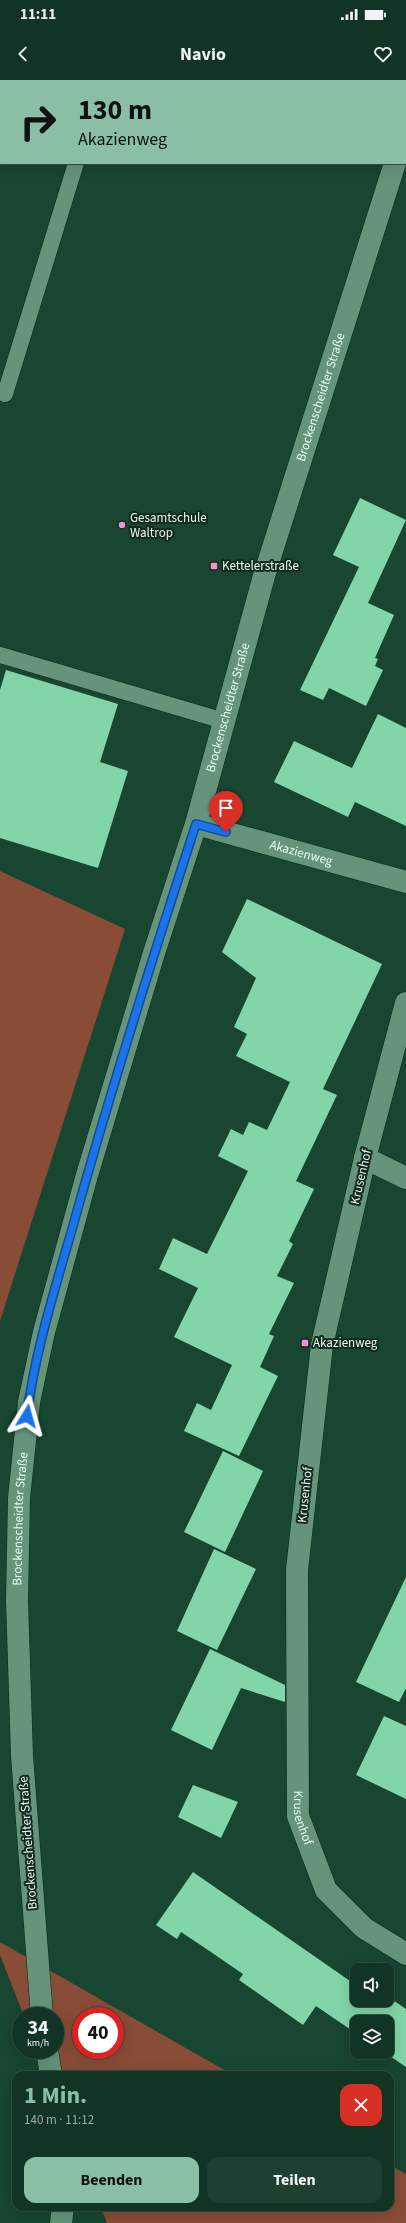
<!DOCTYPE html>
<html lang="de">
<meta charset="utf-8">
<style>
body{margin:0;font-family:"Source Sans 3",sans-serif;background:#1f3f31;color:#f1f3f6;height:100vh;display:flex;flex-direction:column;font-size:15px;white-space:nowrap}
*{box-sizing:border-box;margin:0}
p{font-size:13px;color:#9caaa6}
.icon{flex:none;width:22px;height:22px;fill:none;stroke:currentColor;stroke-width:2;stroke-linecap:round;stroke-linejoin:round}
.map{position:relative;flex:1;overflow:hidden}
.sheet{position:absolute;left:12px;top:1991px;width:382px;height:140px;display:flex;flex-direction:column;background:#123424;border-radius:12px;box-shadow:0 4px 16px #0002,0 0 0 1px #314f41}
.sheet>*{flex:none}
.top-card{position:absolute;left:0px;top:0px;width:406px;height:84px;box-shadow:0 4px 16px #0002,0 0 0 1px #314f41;background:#8abfa5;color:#111;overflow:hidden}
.fabs{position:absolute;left:350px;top:1883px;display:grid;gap:8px}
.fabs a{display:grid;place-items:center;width:44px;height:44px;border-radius:8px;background:#123424;box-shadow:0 4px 16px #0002,0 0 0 1px #314f41;font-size:20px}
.speed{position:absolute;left:12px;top:1927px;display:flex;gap:8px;font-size:20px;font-weight:700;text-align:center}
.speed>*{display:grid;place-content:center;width:52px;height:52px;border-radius:50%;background:#123424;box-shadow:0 4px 16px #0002,0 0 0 1px #314f41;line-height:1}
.speed small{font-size:10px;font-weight:400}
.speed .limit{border:6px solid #d22;background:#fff;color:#111}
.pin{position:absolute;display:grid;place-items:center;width:34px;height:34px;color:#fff;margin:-41px -17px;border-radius:50% 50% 50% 0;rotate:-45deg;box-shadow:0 0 4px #0007}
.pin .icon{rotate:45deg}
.me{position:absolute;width:44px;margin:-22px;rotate:8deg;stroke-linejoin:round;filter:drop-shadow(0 0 3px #0008)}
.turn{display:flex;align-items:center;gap:14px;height:84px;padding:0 12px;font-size:18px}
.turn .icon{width:52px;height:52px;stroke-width:2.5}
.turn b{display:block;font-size:28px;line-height:34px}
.round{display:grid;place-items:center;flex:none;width:42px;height:42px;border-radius:12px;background:#1f3f31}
.overview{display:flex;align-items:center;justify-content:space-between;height:68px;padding:0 12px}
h1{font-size:24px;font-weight:700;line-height:30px;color:#8abfa5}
.primary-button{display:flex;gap:8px;margin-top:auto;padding:8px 12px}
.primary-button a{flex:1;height:46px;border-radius:12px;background:#8abfa5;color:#111;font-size:16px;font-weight:700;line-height:46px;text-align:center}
.primary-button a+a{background:#1f3f31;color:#f1f3f6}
.status{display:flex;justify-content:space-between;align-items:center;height:28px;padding:0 20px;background:#123424;direction:ltr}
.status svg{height:11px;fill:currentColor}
header{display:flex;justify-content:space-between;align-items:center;height:52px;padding:0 12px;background:#123424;font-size:18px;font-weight:700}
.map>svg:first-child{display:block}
.green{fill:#894c36;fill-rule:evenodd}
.building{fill:#81d5a8}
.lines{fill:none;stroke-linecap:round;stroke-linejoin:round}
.service-casing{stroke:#062a1a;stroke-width:17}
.minor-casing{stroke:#062a1a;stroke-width:23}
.tertiary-casing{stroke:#062a1a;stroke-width:23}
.service{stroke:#65947a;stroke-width:16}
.minor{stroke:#65947a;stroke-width:22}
.tertiary{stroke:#65947a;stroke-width:22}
.route-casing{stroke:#114b97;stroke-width:10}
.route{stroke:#1a73e8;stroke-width:7}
.poi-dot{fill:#f391d5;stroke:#14281d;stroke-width:1.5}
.labels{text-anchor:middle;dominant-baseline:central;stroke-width:4;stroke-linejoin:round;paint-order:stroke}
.street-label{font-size:13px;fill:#e3fbed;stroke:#14281d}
.poi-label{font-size:13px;fill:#e3fbed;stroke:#14281d;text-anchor:start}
</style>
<div class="status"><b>11:11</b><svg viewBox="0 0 49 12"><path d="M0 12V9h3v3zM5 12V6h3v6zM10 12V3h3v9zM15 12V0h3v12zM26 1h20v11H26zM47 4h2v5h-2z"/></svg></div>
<header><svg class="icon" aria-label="back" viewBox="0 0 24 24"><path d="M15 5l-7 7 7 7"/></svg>Navio<svg class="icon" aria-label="heart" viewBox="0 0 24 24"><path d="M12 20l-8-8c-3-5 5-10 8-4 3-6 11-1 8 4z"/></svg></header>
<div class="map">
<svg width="406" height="2143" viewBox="0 0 406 2143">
<rect width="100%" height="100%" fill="#184630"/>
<g class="green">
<path d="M0,791L125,849L0,1241Z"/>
<path d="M0,1862L233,1995H48L55,1970V1936H24L0,1875ZM81,1936H115V1970H81Z"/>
<path d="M390,2085L406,2094V2143H107L101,2127H390Z"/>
</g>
<g class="building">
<path d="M360,418L406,440L368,523L394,535L375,578L378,579L375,586L383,590L366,626L329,608L323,620L300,610L359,487L333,475Z"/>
<path d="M6,590L118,624L100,682L128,691L98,788L0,758V610Z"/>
<path d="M378,634L406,648V746L355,722L348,737L274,702L294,661L352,688Z"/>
<path d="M247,819L382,884L323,1009L337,1015L296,1101L314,1109L289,1161L293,1164L277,1196L294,1203L269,1254L274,1256L260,1287L278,1296L239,1376L184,1351L197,1323L211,1330L232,1285L174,1257L198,1208L159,1189L173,1158L207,1174L248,1091L218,1076L231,1049L243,1055L249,1042L267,1050L290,1002L236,976L247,954L234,947L256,898L222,872Z"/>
<path d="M223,1371L263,1391L225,1472L184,1452Z"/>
<path d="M214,1469L256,1489L217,1570L177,1551Z"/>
<path d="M406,1497V1608L399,1622L356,1602Z"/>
<path d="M210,1569L285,1605V1622L241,1608L212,1670L171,1650Z"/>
<path d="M384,1636L406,1646V1719L356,1695Z"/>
<path d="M193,1705L238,1722L221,1758L178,1737Z"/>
<path d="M193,1792L350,1901L355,1894L357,1895V1920H387V1916L406,1929V1987L384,1972H387V1942H357V1954L316,1926L303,1945L239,1900L243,1894L205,1868L181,1852L177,1859L156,1845Z"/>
</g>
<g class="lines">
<defs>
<g id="service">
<path d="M101,1V0"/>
<path d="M5,314L76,83"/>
<path d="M0,575L224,641"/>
</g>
<g id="minor">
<path d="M265,0L268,1"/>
<path id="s1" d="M196,744L406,802"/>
<path id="s2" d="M406,923L365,1078L322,1265L297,1490L298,1736L326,1810L364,1848L406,1874"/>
<path d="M365,1078L406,1098"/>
</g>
<g id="tertiary">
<path d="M405,52L406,49"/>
<path id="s3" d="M42,1936L22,1676L17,1520L19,1418L29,1322L44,1252L87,1095L154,873L196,744L264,496L395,83"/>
<path d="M47,1970L51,1995"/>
<path d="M61,2143L63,2127"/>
</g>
</defs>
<use href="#service" class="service-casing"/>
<use href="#minor" class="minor-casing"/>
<use href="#tertiary" class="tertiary-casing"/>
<use href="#service" class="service"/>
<use href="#minor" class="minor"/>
<use href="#tertiary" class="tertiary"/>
</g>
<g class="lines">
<defs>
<path id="route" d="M27,1336C35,1268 58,1200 76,1135C113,1003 154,873 196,744L226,752"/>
</defs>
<use href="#route" class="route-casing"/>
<use href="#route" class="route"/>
</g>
<g class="poi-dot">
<circle cx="122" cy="445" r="4"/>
<rect x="210" y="482" width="8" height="8" rx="2"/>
<rect x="301" y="1259" width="8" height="8" rx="2"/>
</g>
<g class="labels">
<g class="street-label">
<text stroke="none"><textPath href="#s3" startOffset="1662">Brockenscheidter Straße</textPath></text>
<text stroke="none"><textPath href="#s3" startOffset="1338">Brockenscheidter Straße</textPath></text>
<text stroke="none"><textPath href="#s1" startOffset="109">Akazienweg</textPath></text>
<text transform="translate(361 1097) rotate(-77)">Krusenhof</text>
<text transform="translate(305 1415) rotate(-84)">Krusenhof</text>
<text stroke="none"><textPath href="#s3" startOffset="498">Brockenscheidter Straße</textPath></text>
<text stroke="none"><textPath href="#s2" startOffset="827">Krusenhof</textPath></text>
<text transform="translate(28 1763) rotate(-94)">Brockenscheidter Straße</text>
</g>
<g class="poi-label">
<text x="130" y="438">Gesamtschule<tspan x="130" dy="15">Waltrop</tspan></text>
<text x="222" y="486">Kettelerstraße</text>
<text x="313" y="1263">Akazienweg</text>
</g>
</g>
</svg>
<div class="fabs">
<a><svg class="icon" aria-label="sound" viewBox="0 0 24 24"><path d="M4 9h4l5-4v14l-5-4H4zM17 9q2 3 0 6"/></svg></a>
<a><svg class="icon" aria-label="layers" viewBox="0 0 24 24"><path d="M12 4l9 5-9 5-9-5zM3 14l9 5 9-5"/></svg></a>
</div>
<div class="speed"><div>34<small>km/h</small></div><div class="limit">40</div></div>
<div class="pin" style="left:226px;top:752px;background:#d93025"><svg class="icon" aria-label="arrive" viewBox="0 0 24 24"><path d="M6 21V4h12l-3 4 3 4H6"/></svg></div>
<svg class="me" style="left:27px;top:1336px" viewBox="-20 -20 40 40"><path d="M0-17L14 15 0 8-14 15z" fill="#1a73e8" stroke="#fff" stroke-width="4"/></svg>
<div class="top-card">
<div class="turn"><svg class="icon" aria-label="right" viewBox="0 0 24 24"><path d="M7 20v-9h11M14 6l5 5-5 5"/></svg><div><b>130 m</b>Akazienweg</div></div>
</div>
<section class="sheet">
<div class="overview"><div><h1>1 Min.</h1><p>140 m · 11:12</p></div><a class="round" style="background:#d93025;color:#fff"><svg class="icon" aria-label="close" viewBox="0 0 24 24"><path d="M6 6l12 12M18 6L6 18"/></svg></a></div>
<div class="primary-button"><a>Beenden</a><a>Teilen</a></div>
</section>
</div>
